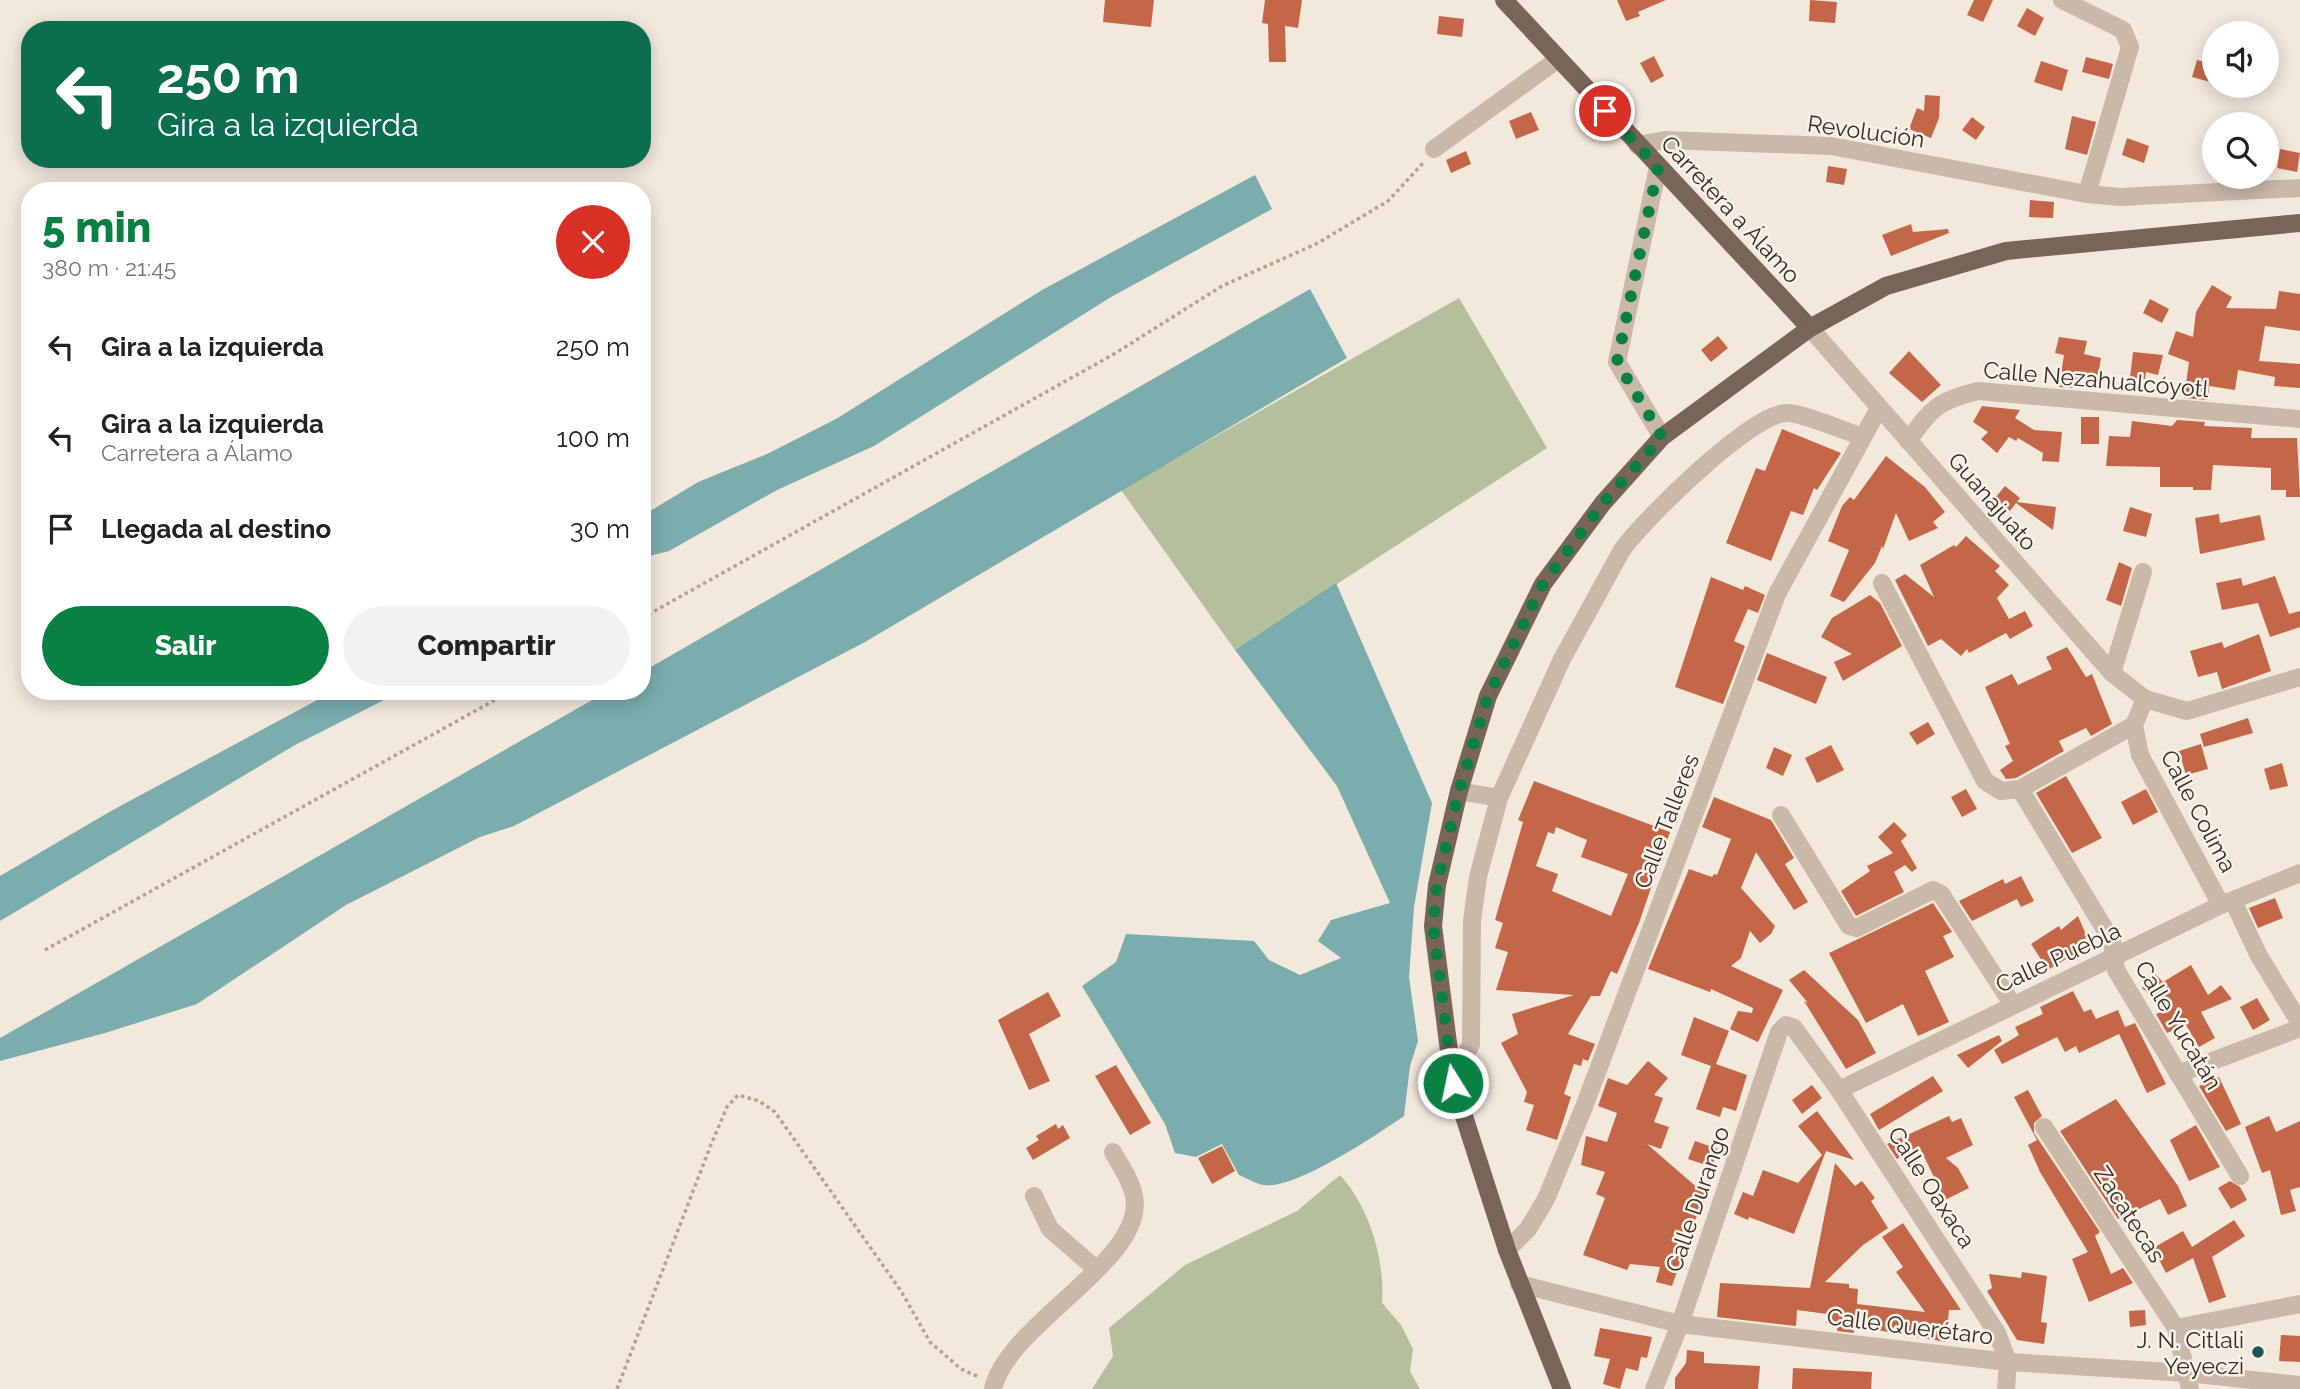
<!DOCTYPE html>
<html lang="es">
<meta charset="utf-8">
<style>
body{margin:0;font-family:Raleway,sans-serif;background:#f2f2f2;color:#222;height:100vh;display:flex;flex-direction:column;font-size:26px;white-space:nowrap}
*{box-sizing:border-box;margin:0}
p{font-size:23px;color:#767676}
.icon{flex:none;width:38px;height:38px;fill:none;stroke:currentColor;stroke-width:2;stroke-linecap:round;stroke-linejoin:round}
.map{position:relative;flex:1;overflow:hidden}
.details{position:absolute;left:21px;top:182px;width:630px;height:518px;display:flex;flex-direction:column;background:#fff;border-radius:28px;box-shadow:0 4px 18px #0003}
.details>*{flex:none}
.banner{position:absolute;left:21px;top:21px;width:630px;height:147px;border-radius:28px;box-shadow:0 4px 18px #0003;background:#0b6e4f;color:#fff;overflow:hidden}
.controls{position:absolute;left:2202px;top:21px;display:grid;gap:14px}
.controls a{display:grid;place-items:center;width:77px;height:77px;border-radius:50%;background:#fff;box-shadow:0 4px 18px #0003;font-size:35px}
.pin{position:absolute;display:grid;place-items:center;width:60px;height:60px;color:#fff;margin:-30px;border:4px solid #fff;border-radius:50%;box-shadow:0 2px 7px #0007}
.me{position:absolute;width:77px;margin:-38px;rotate:350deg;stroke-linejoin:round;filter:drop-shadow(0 0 5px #0008)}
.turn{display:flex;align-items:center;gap:24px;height:147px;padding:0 21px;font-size:32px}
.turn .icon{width:91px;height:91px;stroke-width:2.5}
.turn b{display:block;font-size:49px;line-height:60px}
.round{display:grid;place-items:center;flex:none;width:74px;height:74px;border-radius:37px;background:#f2f2f2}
.summary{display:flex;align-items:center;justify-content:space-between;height:119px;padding:0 21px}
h1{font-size:42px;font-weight:800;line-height:52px;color:#0b8043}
.primary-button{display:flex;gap:14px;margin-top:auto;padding:14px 21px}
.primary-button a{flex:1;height:80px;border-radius:42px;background:#0b8043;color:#fff;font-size:28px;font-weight:800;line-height:80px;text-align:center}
.primary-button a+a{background:#f2f2f2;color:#222}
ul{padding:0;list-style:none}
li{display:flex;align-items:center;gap:21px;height:91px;padding:0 21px}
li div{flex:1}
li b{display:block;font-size:26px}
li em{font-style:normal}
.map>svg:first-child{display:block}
.green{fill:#b4c09c}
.water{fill:#7bacae}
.building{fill:#c46748;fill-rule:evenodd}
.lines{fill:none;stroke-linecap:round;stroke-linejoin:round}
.path{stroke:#b5a292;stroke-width:3.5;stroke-dasharray:3.5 3.5;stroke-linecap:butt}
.minor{stroke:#cab8a8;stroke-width:18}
.major{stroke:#786459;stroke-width:18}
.route{stroke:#0b8043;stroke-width:12;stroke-dasharray:0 21.6}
.poi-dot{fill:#1e5357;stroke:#f9f2e8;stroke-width:2.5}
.labels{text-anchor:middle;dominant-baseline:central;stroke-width:5;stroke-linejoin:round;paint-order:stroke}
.street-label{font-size:23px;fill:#362d28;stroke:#f9f2e8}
.poi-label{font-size:23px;fill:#362d28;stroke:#f9f2e8;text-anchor:end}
</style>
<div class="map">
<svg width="2300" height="1389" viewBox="0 0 2300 1389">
<rect width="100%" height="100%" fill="#f2e8dc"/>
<g class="green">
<path d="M1459,298L1547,448L1235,650L1121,490Z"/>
<path d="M1340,1175C1370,1208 1385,1260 1382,1303L1401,1325L1413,1349L1410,1371L1420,1389H1092L1113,1356L1109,1328L1185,1265L1297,1211Z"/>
</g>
<g class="water">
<path d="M1255,175L1272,209L1111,297L874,446L777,490L669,551L642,558V516L698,482L767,454L836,419L1042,290Z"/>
<path d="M1310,289L1347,358L865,642L514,826L480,837L346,905L197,1004L105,1033L0,1061V1038L608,691H642V672Z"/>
<path d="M1336,583L1432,803L1414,907L1409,977L1418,1041L1410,1066L1404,1116C1378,1134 1295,1190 1264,1185C1256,1184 1247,1178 1239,1175L1222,1144L1196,1157L1175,1153L1165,1124L1082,986L1116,962L1126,934L1254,941L1269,960L1300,975L1341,958L1318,941L1331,920L1390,903L1337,786L1235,650Z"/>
<path d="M334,691H402L295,745L0,921V876L111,811Z"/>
</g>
<g class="building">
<path d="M1105,0H1154L1151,27L1103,22Z"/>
<path d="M1265,0H1302L1298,28L1285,26L1286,62H1269L1268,24L1262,23Z"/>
<path d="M1617,0H1666L1638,12L1640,16L1626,21Z"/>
<path d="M1810,0L1837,2L1835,23L1809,21Z"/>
<path d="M1974,0H1993L1983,22L1967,15Z"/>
<path d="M2027,8L2044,18L2035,36L2017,26Z"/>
<path d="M1439,16L1464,19L1462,37L1437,34Z"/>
<path d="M1654,56L1664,76L1651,83L1640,63Z"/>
<path d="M2086,57L2113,64L2109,79L2082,72Z"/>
<path d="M2197,60L2214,64V83L2192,77Z"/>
<path d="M2041,61L2068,70L2062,91L2034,82Z"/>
<path d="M1925,95L1940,96L1939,118L1931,138L1909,129L1917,108L1924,111Z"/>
<path d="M1531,112L1539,130L1516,139L1509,121Z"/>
<path d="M2072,116L2096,122L2087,155L2065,149Z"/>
<path d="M1972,117L1985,127L1976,140L1962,130Z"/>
<path d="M2127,138L2149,146L2144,163L2122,155Z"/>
<path d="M2280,149L2300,153L2297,172L2277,168Z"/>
<path d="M1466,151L1471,164L1451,173L1446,160Z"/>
<path d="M1828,166L1847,169L1844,185L1826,182Z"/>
<path d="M2030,200L2054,202L2053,218L2029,217Z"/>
<path d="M1911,224L1913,232L1948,229L1949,233L1891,256L1882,235Z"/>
<path d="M2212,285L2232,297L2226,308L2276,309L2279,291L2300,294V331L2265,326L2259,361L2300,364V388L2274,386L2275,377L2238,370L2235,390L2209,386L2208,400L2184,398L2189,362L2168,354L2176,331L2193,337L2196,312Z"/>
<path d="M2150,299L2169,309L2162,323L2143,313Z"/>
<path d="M1718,336L1728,348L1711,362L1701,350Z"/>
<path d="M2059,337L2087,341L2084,354L2101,358L2098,376L2081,372L2079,388L2059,387L2064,355L2055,353Z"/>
<path d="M1909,351L1941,385L1922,402L1889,373Z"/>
<path d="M2133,352L2163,355L2158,375L2146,372L2145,379L2130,378Z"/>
<path d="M1982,406L2020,410L2015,418L2034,430L2062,432L2059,462L2042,461L2043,453L2018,438L2016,441L2009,437L1997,453L1981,439L1988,432L1973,422Z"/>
<rect x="2081" y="417" width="18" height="27"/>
<path d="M2177,420L2205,422L2204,426L2252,428L2251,438H2297L2300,497H2286V490H2271V468L2213,465L2211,490H2193V487H2160V467L2106,466L2109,436L2130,437L2132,421L2172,426Z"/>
<path d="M1782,429L1841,453L1817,490L1814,488L1803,515L1791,511L1771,561L1726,543L1756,468L1765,471Z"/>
<path d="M1886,456L1925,487L1945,512L1933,522L1938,528L1909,541L1896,513L1883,549L1882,546L1875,563L1844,602L1830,596L1849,550L1828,541L1842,506L1850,497L1854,500Z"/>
<path d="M2005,486L2020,498L2017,502L2056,507L2053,530L2016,503L2010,511L1995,498Z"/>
<path d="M2130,507L2152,514L2146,537L2123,531Z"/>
<path d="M2219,514L2220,523L2260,515L2265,540L2200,554L2195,518Z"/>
<path d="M1966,536L2000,566L1995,571L2009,585L1997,598L2009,619L2025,611L2033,626L2010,639L2006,633L1969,653L1967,649L1961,656L1941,639L1928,646L1895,580L1905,574L1934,597L1920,565L1954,545L1956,547Z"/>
<path d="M2119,562L2132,568L2121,606L2106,600Z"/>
<path d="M2275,576L2289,614L2300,611V627L2270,637L2258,603L2222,610L2216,583L2241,578L2243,586Z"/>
<path d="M1711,577L1743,590L1745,586L1765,595L1758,613L1748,609L1734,641L1745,646L1723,704L1675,687Z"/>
<path d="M1870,595L1880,603L1902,646L1843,681L1834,662L1852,654L1821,637L1832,618Z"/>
<path d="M2259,634L2271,671L2222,689L2217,672L2198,677L2190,651L2222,642L2224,648Z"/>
<path d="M2067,647L2086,677L2092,674L2112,724L2091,736L2086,728L2059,741L2064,751L2016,778L2006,779L2000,770L2013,761L2005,746L2010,744L1985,687L2012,674L2018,685L2052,669L2046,657Z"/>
<path d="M1767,653L1827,677L1816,704L1757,680Z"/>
<path d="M2248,718L2253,733L2204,747L2200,734Z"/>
<path d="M1928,722L1935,734L1917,745L1909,733Z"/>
<path d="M2201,744L2208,769L2186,775L2179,751Z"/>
<path d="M1831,745L1844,770L1817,783L1805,758Z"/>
<path d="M1774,747L1792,755L1783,776L1766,768Z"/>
<path d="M2282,763L2288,786L2270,790L2264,769Z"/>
<path d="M2066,776L2102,838L2072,853L2036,793Z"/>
<path d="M1534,781L1670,832L1639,923L1617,974L1611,971L1600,996H1591L1568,1034L1595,1044L1588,1061L1583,1059L1581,1066L1574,1064L1564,1094L1571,1097L1557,1140L1526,1130L1534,1105L1524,1102L1527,1092L1501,1043L1518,1034L1512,1014L1574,995L1496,990L1508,952L1495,948L1503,923L1495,920L1523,822L1518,820ZM1556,827L1587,840L1581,857L1628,874L1611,916L1552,891L1558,874L1536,866L1548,832L1554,834Z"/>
<path d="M1966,789L1977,809L1962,817L1951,797Z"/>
<path d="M2146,789L2158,812L2133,825L2121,802Z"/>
<path d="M1714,797L1771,820L1794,858L1785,864L1808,902L1794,910L1756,852L1741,888L1775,926L1771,934L1760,943L1750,931L1741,958L1731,966L1783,990L1758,1042L1730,1029L1738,1011L1752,1013L1753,1008L1711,989L1710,992L1648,969L1689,869L1712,877L1714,874L1717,875L1731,839L1702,827Z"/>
<path d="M1894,822L1907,835L1901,841L1917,868L1912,872L1905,865L1894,872L1904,892L1856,916L1841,891L1870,871L1867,866L1893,853L1878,837Z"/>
<path d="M2021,876L2034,901L2021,907L2017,899L1972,921L1959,901L2003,879L2005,884Z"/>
<path d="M2275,898L2283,918L2258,928L2249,908Z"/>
<path d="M1933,903L1952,932L1943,936L1954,957L1925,971L1949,1022L1918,1036L1903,1004L1866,1023L1829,953Z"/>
<path d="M2078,916L2087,937L2073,948L2076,953L2048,970L2031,944L2059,926L2061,930Z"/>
<path d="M2191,965L2208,995L2221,985L2232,999L2201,1012L2215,1038L2199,1047L2186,1025L2167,1033L2156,1014L2166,1010L2142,988L2155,974L2163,982Z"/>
<path d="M1804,970L1858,1020L1876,1053L1846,1069L1804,1001L1808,1003L1789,980Z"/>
<path d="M2073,991L2084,1012L2091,1009L2096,1019L2118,1010L2125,1027L2135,1023L2166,1084L2147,1093L2119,1034L2079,1053L2076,1046L2065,1052L2057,1037L2002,1064L1994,1050L2019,1035L2015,1027L2043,1014L2040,1007Z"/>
<path d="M1048,992L1061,1016L1029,1034L1050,1081L1029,1090L998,1020Z"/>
<path d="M2257,998L2270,1020L2253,1030L2240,1007Z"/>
<path d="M1694,1017L1729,1031L1716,1064L1747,1075L1736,1111L1723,1107L1720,1117L1696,1109L1711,1066L1681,1055Z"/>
<path d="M1999,1035L2002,1041L1968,1068L1957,1055Z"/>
<path d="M1648,1061L1668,1078L1654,1095L1663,1098L1654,1122L1669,1127L1661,1149L1647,1144L1707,1196L1694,1222L1672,1286L1656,1282L1660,1267L1630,1264L1627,1270L1583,1255L1605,1198L1596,1194L1605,1172L1581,1165L1586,1136L1607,1142L1617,1113L1598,1106L1608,1078L1627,1085Z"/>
<path d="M1116,1065L1151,1123L1130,1135L1095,1076Z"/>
<path d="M1933,1076L1943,1091L1879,1130L1870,1114Z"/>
<path d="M2219,1077L2241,1124L2226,1131L2199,1086Z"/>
<path d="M1812,1085L1822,1098L1802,1114L1792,1100Z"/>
<path d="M2028,1090L2042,1116L2034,1123V1133L2100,1232L2095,1236L2111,1274L2123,1268L2133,1283L2089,1302L2072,1259L2088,1252L2040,1172L2028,1145L2037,1140L2014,1097Z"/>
<path d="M2116,1099L2178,1186L2187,1206L2168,1215L2160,1199L2118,1219L2060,1131Z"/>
<path d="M1817,1111L1854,1160L1826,1151L1794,1234L1749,1217L1748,1220L1734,1214L1743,1192L1753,1196L1763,1170L1798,1183L1822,1155L1798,1126Z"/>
<path d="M1949,1116L1952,1122L1961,1118L1973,1145L1946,1158L1958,1168L1969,1188L1945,1200L1919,1146L1897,1159L1887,1144Z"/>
<path d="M2269,1116L2276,1132L2300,1121V1187L2290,1190L2296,1211L2281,1215L2270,1170L2262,1173L2245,1127Z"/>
<path d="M1056,1124L1058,1129L1063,1125L1070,1138L1033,1160L1026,1148L1039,1140L1036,1136Z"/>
<path d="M2196,1125L2220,1167L2189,1181L2170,1140Z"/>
<path d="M1695,1141L1718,1149L1712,1167L1688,1159Z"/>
<path d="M1222,1146L1235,1171L1212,1184L1198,1158Z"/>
<path d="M1835,1163L1855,1186L1862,1181L1875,1198L1871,1201L1888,1228L1863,1245L1825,1282L1849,1284V1288L1858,1289L1857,1304L1925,1312L1896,1272L1903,1267L1882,1237L1903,1223L1961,1310H1949L1946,1342L1854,1326V1333L1837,1331L1838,1324L1826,1323L1827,1314L1797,1310L1796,1326L1717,1317L1720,1283L1810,1288Z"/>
<path d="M2230,1181L2240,1187L2247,1200L2231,1209L2218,1188Z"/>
<path d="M2234,1220L2245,1236L2212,1257L2226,1297L2209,1303L2193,1258L2166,1273L2153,1248L2183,1231L2192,1247Z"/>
<path d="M2022,1272L2047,1276L2041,1322L2047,1323L2044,1344L2017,1340L1987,1291L1992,1288L1989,1274L2021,1278Z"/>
<path d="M2145,1310L2146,1325L2130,1327L2129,1311Z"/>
<path d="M1600,1328L1652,1337L1647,1358L1641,1357L1638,1371L1626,1368L1620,1389L1603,1384L1610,1359L1594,1356Z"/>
<path d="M2281,1335L2300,1336V1362L2279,1361Z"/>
<path d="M1687,1350L1704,1352V1363L1760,1366L1758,1389H1675V1378L1686,1363Z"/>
<path d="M1793,1368L1872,1372L1871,1389H1792Z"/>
</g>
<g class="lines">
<g class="path">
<path d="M642,618L1114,354L1222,286L1318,243L1388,201L1424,162"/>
<path d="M45,950L511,691"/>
<path d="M617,1389L710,1147L727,1107L738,1095L759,1101L775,1112L901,1291L930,1342L961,1369L979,1377"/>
</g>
<g class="minor">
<path d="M2062,0L2123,30L2130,47L2087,194"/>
<path d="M1637,145L1665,140L1831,146L2087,194L2120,197L2300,188"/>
<path d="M1434,149L1557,60"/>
<path d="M1658,167L1617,362L1662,437"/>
<path d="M1810,328L2112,673L2145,699L2187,711L2300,677"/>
<path d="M1908,441C1932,408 1937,401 1978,391L2300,419"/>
<path d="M1882,583L1985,781L2001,791L2020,789L2134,725"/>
<path d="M2112,673L2143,572"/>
<path d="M2145,699L2134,725L2140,755L2221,905"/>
<path d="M2020,789L2112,941L2116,970L2240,1176"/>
<path d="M1459,791L1499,798"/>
<path d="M1781,815L1849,926L1857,928L1933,890L1941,894L2013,1005"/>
<path d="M2233,901L2259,956L2300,1023"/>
<path d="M2178,1074L2300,1028"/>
<path d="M1453,1082L1471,1044L1472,921L1478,877L1499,798L1562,659L1622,550C1643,520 1752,413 1786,413C1801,412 1846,432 1863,437"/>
<path d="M1839,1090L2221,905L2300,873"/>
<path d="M2044,1127L2176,1328L2190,1389"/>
<path d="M1034,1196L1050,1229L1096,1269"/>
<path d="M1507,1250L1528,1229L1546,1199L1584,1107L1777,594L1878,410"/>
<path d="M1519,1284L1680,1324L2008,1362L2187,1373L2300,1385"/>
<path d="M2176,1328L2300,1304"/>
<path d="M993,1389C1007,1324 1147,1260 1134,1196C1132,1182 1120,1165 1113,1152"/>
<path d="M1654,1389L1680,1324L1779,1032L1786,1025L1794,1028L1839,1090L1997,1333L2008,1362L2006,1389"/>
</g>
<g class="major">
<path d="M1504,0L1810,328"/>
<path d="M1562,1389L1507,1250L1453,1082L1433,926L1437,885L1459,791L1488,696L1543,584L1603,503L1662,437L1810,328L1886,286L2006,251L2300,223"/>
</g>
</g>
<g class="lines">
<path class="route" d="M1453,1083L1433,926L1437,885L1459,791L1488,696L1543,584L1603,503L1662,437L1617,362L1658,167L1605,111"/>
</g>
<circle class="poi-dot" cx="2258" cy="1352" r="7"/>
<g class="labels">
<g class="street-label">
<text transform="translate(1866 131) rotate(8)">Revolución</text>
<text transform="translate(1731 209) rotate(47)">Carretera a Álamo</text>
<text transform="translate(2096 379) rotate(5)">Calle Nezahualcóyotl</text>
<text transform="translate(1993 501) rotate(49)">Guanajuato</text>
<text transform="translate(2199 811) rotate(62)">Calle Colima</text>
<text transform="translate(1666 821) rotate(-69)">Calle Talleres</text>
<text transform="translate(2058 957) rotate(-25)">Calle Puebla</text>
<text transform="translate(2179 1025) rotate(59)">Calle Yucatán</text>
<text transform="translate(1932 1187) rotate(57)">Calle Oaxaca</text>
<text transform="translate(1697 1199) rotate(-71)">Calle Durango</text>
<text transform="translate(2130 1214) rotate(57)">Zacatecas</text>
<text transform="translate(1910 1326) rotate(7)">Calle Querétaro</text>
</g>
<g class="poi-label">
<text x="2244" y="1339">J. N. Citlali<tspan x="2244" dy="26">Yeyeczi</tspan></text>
</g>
</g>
</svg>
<div class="controls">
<a><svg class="icon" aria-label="sound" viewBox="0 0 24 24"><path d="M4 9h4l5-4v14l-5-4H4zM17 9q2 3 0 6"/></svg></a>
<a><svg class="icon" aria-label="search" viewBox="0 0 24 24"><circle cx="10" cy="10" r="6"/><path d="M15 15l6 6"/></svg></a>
</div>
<div class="pin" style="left:1605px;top:111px;background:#d93025"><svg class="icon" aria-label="arrive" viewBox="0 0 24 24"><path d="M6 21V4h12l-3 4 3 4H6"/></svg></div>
<svg class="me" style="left:1453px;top:1083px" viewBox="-20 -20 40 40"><circle r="17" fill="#0b8043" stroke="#fff" stroke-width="3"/><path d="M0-11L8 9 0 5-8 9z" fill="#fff"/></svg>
<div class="banner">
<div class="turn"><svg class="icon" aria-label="left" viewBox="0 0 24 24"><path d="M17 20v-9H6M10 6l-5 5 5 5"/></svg><div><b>250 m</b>Gira a la izquierda</div></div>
</div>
<section class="details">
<div class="summary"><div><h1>5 min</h1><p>380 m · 21:45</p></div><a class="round" style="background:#d93025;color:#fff"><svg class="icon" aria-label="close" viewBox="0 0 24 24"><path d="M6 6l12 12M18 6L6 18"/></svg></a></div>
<ul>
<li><svg class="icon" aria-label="left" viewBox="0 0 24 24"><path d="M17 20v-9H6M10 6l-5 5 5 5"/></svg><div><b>Gira a la izquierda</b></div><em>250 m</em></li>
<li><svg class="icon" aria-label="left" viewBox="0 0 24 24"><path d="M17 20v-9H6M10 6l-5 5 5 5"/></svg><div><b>Gira a la izquierda</b><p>Carretera a Álamo</p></div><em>100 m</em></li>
<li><svg class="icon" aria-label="arrive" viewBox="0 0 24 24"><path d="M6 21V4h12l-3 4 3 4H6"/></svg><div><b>Llegada al destino</b></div><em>30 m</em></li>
</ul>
<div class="primary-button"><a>Salir</a><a>Compartir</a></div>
</section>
</div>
